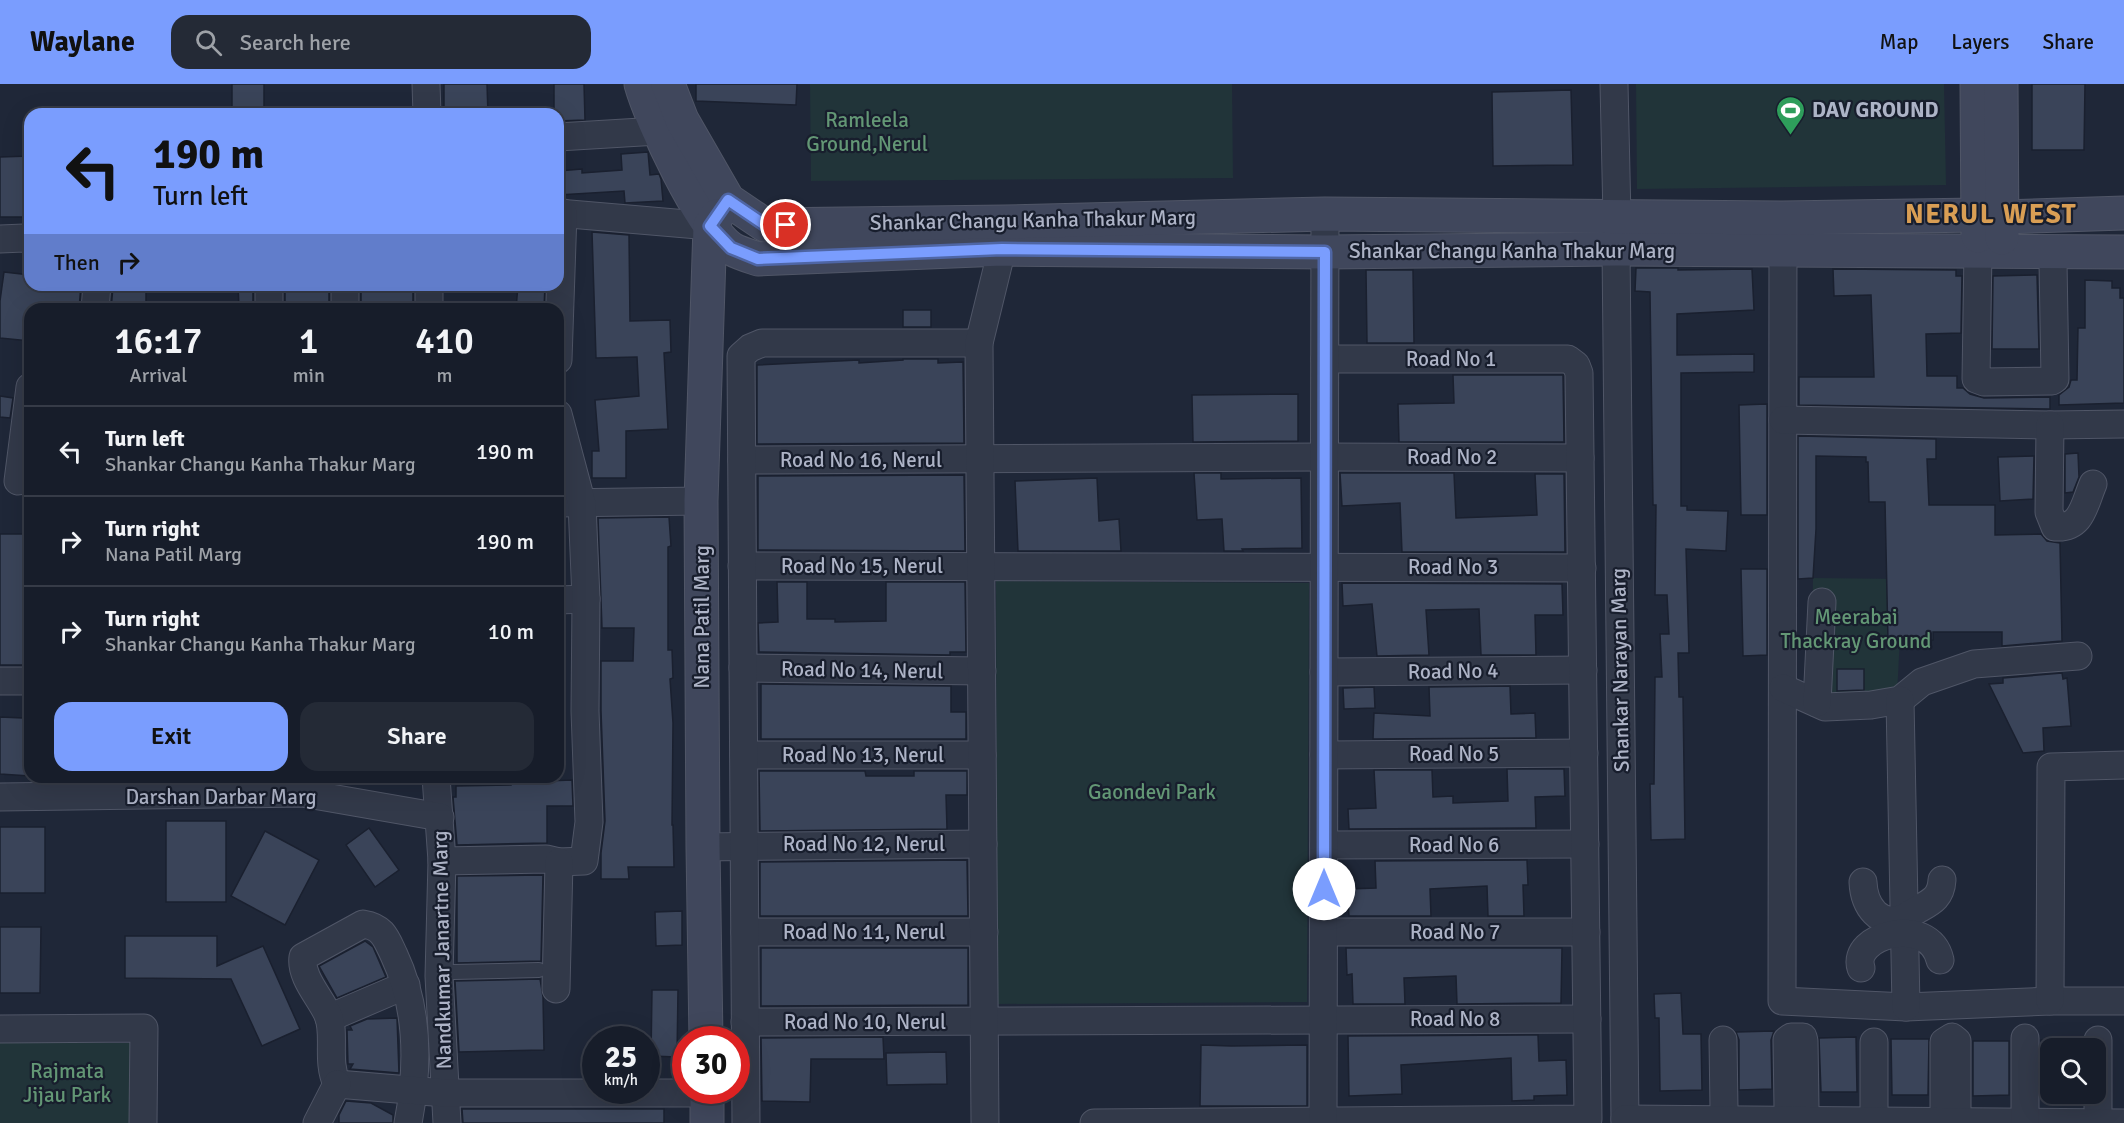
<!DOCTYPE html>
<style>
body{margin:0;font-family:Signika,sans-serif;background:#242a36;color:#f1f3f6;height:100vh;display:flex;flex-direction:column;font-size:22px;white-space:nowrap}
*{box-sizing:border-box;margin:0}
p{font-size:20px;color:#9ea2a8}
.icon{flex:none;width:33px;height:33px;fill:none;stroke:currentColor;stroke-width:2;stroke-linecap:round;stroke-linejoin:round}
.map{position:relative;flex:1;overflow:hidden}
.sheet{position:absolute;left:24px;top:219px;width:540px;height:480px;display:flex;flex-direction:column;background:#171d2a;border-radius:18px;box-shadow:0 6px 24px #0002,0 0 0 2px #363b47}
.sheet>*{flex:none}
.guide{position:absolute;left:24px;top:24px;width:540px;height:183px;border-radius:18px;box-shadow:0 6px 24px #0002,0 0 0 2px #363b47;background:#7a9dfe;color:#111;overflow:hidden}
.controls{position:absolute;left:2040px;top:954px;display:grid;gap:12px}
.controls a{display:grid;place-items:center;width:66px;height:66px;border-radius:12px;background:#171d2a;box-shadow:0 6px 24px #0002,0 0 0 2px #363b47;font-size:30px}
.speed{position:absolute;left:582px;top:942px;display:flex;gap:12px;font-size:30px;font-weight:700;text-align:center}
.speed>*{display:grid;place-content:center;width:78px;height:78px;border-radius:50%;background:#171d2a;box-shadow:0 6px 24px #0002,0 0 0 2px #363b47;line-height:1}
.speed small{font-size:15px;font-weight:400}
.speed .limit{border:9px solid #d22;background:#fff;color:#111}
.pin{position:absolute;display:grid;place-items:center;width:51px;height:51px;color:#fff;margin:-26px;border:3px solid #fff;border-radius:50%;box-shadow:0 2px 6px #0007}
.me{position:absolute;width:66px;margin:-33px;rotate:0deg;stroke-linejoin:round;filter:drop-shadow(0 0 4px #0008)}
.turn{display:flex;align-items:center;gap:21px;height:126px;padding:0 30px;font-size:27px}
.turn .icon{width:78px;height:78px;stroke-width:2.5}
.turn b{display:block;font-size:42px;line-height:51px}
.then{display:flex;align-items:center;height:57px;padding:0 30px;background:#0003;gap:12px;font-size:22px}
.eta{display:flex;justify-content:space-evenly;align-items:center;height:102px;text-align:center}
.eta b{font-size:36px;font-weight:600;line-height:42px}
.primary-button{display:flex;gap:12px;margin-top:auto;padding:12px 30px}
.primary-button a{flex:1;height:69px;border-radius:18px;background:#7a9dfe;color:#111;font-size:24px;font-weight:600;line-height:69px;text-align:center}
.primary-button a+a{background:#242a36;color:#f1f3f6}
ul{padding:0;list-style:none}
li{display:flex;align-items:center;gap:18px;height:90px;padding:0 30px;border-top:2px solid #363b47}
li div{flex:1}
li b{display:block;font-size:22px}
li em{font-style:normal}
header{display:flex;align-items:center;gap:36px;box-sizing:border-box;height:84px;padding:0 30px;background:#7a9dfe;color:#111}
header strong{font-size:28px}
nav{display:flex;gap:33px;margin-inline-start:auto;font-size:21px}
.search{width:420px;height:54px;background:#242a36;display:flex;align-items:center;gap:15px;box-sizing:border-box;padding:0 21px;border-radius:18px;color:#9ea2a8;font-size:22px}
.map>svg:first-child{display:block}
.green{fill:#213439}
.building{fill:#3a4459;stroke:#1a202f;stroke-width:1.5}
.lines{fill:none;stroke-linecap:round;stroke-linejoin:round}
.lane-casing{stroke:#505667;stroke-width:16}
.street-casing{stroke:#505667;stroke-width:29}
.secondary-casing{stroke:#505667;stroke-width:35}
.lane{stroke:#323949;stroke-width:14}
.street{stroke:#323949;stroke-width:27}
.secondary{stroke:#40475c;stroke-width:33}
.route-casing{stroke:#4f66a5;stroke-width:15}
.route{stroke:#7a9dfe;stroke-width:10}
.labels{text-anchor:middle;dominant-baseline:central;stroke-width:4.5;stroke-linejoin:round;paint-order:stroke}
.poi-label{font-size:21px;font-weight:bold;fill:#adb3c6;stroke:#181e2d;text-anchor:start}
.park-label{font-size:21px;fill:#639775;stroke:#181e2d}
.street-label{font-size:21px;fill:#adb3c6;stroke:#181e2d}
.district-label{font-size:27px;font-weight:bold;letter-spacing:1.5px;fill:#d99e54;stroke:#181e2d}
</style>
<header>
<strong>Waylane</strong>
<div class="search"><svg class="icon" aria-label="search" viewBox="0 0 24 24"><circle cx="10" cy="10" r="6"/><path d="M15 15l6 6"/></svg>Search here</div>
<nav><a>Map</a><a>Layers</a><a>Share</a></nav>
</header>
<div class="map">
<svg width="2124" height="1039" viewBox="0 0 2124 1039">
<rect width="100%" height="100%" fill="#1f2738"/>
<g class="green">
<path d="M810,0H1232L1233,94L811,97Z"/>
<path d="M1636,0H1944L1946,101L1637,105Z"/>
<path d="M1813,494L1903,495L1897,611L1811,613Z"/>
<path d="M996,497L1309,499L1307,918L997,920Z"/>
<rect x="0" y="959" width="135" height="80"/>
</g>
<g class="building">
<rect x="232" y="0" width="32" height="30"/>
<path d="M444,0H487L488,30H444Z"/>
<path d="M554,0H584L585,36L558,37V30H554Z"/>
<path d="M696,0H797L796,21L696,17Z"/>
<path d="M2032,0H2085L2084,66H2032Z"/>
<path d="M1571,6L1573,81L1493,82L1492,8Z"/>
<path d="M648,68L650,91L659,90L661,95L663,117L625,119L624,107L558,111V87L582,85V89L622,86L621,70Z"/>
<path d="M30,72V133H0V73Z"/>
<path d="M592,148L629,151L630,237L670,236L671,268L664,269L668,345L626,347V394H592V367H599L595,316L639,312L637,273L596,274Z"/>
<path d="M1636,184H1678V186L1752,185L1754,226L1677,230V271L1754,270V288L1681,289V422H1687V426L1728,427L1726,467L1686,465L1689,569H1678L1679,613H1683L1685,755L1651,756L1650,700H1654L1655,593H1662L1660,550H1669L1667,511H1655L1656,421H1653L1650,208L1635,207Z"/>
<path d="M1833,185L1956,186V192H1962L1961,249L1926,250L1927,292H1957V304H1963L1970,310L1984,314L2050,313V325L1799,321V293H1874L1871,211L1834,212Z"/>
<path d="M1366,186H1413L1414,259H1367Z"/>
<path d="M4,188L30,191V201H81L79,225H30V257L0,254V217Z"/>
<path d="M2037,191L2039,265H1992L1993,192Z"/>
<path d="M2085,196L2112,197V204H2120V214H2124V319L2059,321V311L2069,303L2071,296H2077L2078,244H2085Z"/>
<path d="M238,201H253V225H239Z"/>
<rect x="285" y="201" width="44" height="24"/>
<path d="M361,201H413V221L388,222V225H361Z"/>
<path d="M518,201H545L544,225H516Z"/>
<path d="M146,202V225H111L113,203Z"/>
<rect x="903" y="226" width="28" height="17"/>
<path d="M903,275H938V279L963,278L964,359L757,360V281L859,276V279L903,276Z"/>
<path d="M1453,291H1563L1564,358H1399L1398,320L1454,319Z"/>
<path d="M1298,310V357L1193,358L1192,311Z"/>
<path d="M0,312L13,314L10,334L0,333Z"/>
<path d="M1767,320V431H1741L1739,321Z"/>
<path d="M1798,352L1936,355V375H1927L1929,421H1995V451L2041,450L2047,457L2060,459L2062,557L2002,562V548H1933V556L1888,557L1885,418H1869L1868,378H1866V373L1816,372V445L1813,494L1798,495Z"/>
<path d="M2078,369L2079,393L2073,408L2065,409V370Z"/>
<path d="M2034,372L2033,415L2000,417L1998,373Z"/>
<path d="M1194,389H1221V395L1301,394L1302,464L1242,465L1243,467H1224L1222,435L1197,436Z"/>
<path d="M1340,389H1454L1456,434L1537,431L1535,390H1564L1565,468H1402L1400,419L1342,422Z"/>
<path d="M964,391L965,467L758,466V392Z"/>
<path d="M1097,394L1099,437L1119,435L1121,467H1018L1015,397Z"/>
<path d="M669,433L671,462L668,463V566H672L673,594L670,595L673,639L672,741H673L674,783H628L629,795H601V769L605,737L601,627V577H633L634,544H602L598,434Z"/>
<rect x="0" y="450" width="30" height="131"/>
<path d="M1741,485H1767V571L1743,572Z"/>
<path d="M777,498H807V535H835V538L886,537V498H965L966,568H950V571L759,568L758,539L778,538Z"/>
<path d="M1342,499L1562,500L1563,531H1535L1536,571H1481L1479,525L1426,526L1429,571L1377,572L1372,520L1343,522Z"/>
<path d="M1837,585H1864V606L1837,607Z"/>
<path d="M2062,589L2063,595L2067,594L2071,642L2043,644L2044,667L2023,669L1989,600L2003,599V594Z"/>
<path d="M761,600L951,602V628H966V655H761Z"/>
<path d="M1510,602L1511,630L1535,629L1536,654L1373,655L1374,629L1430,632L1429,603Z"/>
<path d="M1374,603L1375,624L1344,625L1343,604Z"/>
<path d="M0,633L23,634V644H30V692L0,690Z"/>
<path d="M1507,685H1564L1565,712L1535,713L1536,744L1349,745L1348,725L1376,724L1374,686H1432L1433,713L1453,712V719L1508,717Z"/>
<path d="M759,687H865L866,692H914V687H967V711H946L947,745L760,747Z"/>
<path d="M511,693H546V697L572,696L573,722H547V759L457,761L453,713H456V702L511,701Z"/>
<rect x="166" y="737" width="60" height="81"/>
<rect x="0" y="743" width="45" height="66"/>
<path d="M369,744L399,786L375,803L346,761Z"/>
<path d="M265,747L319,776L285,841L231,812Z"/>
<path d="M967,776L968,832H760V778Z"/>
<path d="M1527,776L1528,801H1523L1524,832H1488L1487,802L1430,805L1431,832H1349L1347,805L1376,804L1375,777Z"/>
<path d="M543,791L541,877L457,879V792Z"/>
<path d="M682,827V861L656,862L655,828Z"/>
<path d="M0,843H41L40,909H0Z"/>
<path d="M125,852H217V882L263,862L300,945L262,962L231,895L125,894Z"/>
<path d="M365,857L373,863L386,893L337,914L319,882Z"/>
<path d="M761,864H968V921L761,922Z"/>
<path d="M1346,864H1562L1561,919L1457,920L1456,892L1404,894L1405,920H1353L1352,890L1347,891Z"/>
<path d="M540,895L543,913L544,966L459,968L455,897Z"/>
<path d="M652,906H678L677,973L651,972Z"/>
<path d="M1681,909L1683,950H1701L1702,1006L1660,1007L1659,934H1655L1654,910Z"/>
<path d="M397,934L399,989L350,985L353,980H348L347,946H352L350,942L367,935Z"/>
<path d="M1774,947L1771,956L1772,1005L1739,1006V956L1736,948Z"/>
<path d="M1538,951L1539,977L1566,976L1567,1011L1534,1012V1016L1512,1017L1511,974L1401,981L1402,1010L1349,1012L1348,952Z"/>
<path d="M883,953L884,975H811L810,1018L762,1017L761,954Z"/>
<path d="M1856,953L1857,1008H1821L1819,954Z"/>
<path d="M1891,955H1929L1928,1011H1892Z"/>
<rect x="2041" y="956" width="9" height="52"/>
<path d="M1973,957H2009V1011L1973,1012Z"/>
<path d="M1201,961L1231,962L1307,961V1022H1200Z"/>
<path d="M946,968L947,1000L887,1001L886,969Z"/>
<path d="M346,1017L371,1019L393,1031V1039H339V1031Z"/>
<path d="M462,1025H664V1039H463Z"/>
</g>
<g class="lines">
<defs>
<path id="lane" d="M439,892L453,888L539,886"/>
<g id="street">
<path d="M426,0L427,30"/>
<path d="M1614,0L1617,134L1616,165L1625,1039"/>
<path d="M558,53L658,47"/>
<path d="M558,129L710,142"/>
<path d="M1783,147L1782,917L1906,923L2050,917H2124"/>
<path d="M0,155L24,154L30,156"/>
<path d="M1978,166L1976,295L1984,298L2052,297L2055,295L2053,178L2050,166"/>
<path d="M269,201V225"/>
<path d="M345,201V225"/>
<path d="M429,201V225"/>
<path d="M95,225L97,201"/>
<path d="M558,276L563,129"/>
<path d="M1783,336L2050,341L2124,340"/>
<path d="M2050,341L2049,428L2055,443C2082,445 2084,421 2093,400"/>
<path d="M742,376L1324,373L1580,374"/>
<path d="M18,397L30,303"/>
<path d="M558,419L701,417"/>
<path d="M742,482L1582,484"/>
<path d="M558,516L586,515"/>
<path d="M743,584L982,587"/>
<path d="M1324,588L1583,586"/>
<path d="M0,597H30"/>
<path d="M1783,604L1825,623L1871,621L1900,616L1922,598L1974,580L2078,572"/>
<path d="M1900,616L1906,923"/>
<path d="M1817,619L1822,518"/>
<path d="M744,671H982"/>
<path d="M1324,671L1584,669"/>
<path d="M436,693L442,777L439,892L447,1039"/>
<path d="M0,713L302,709L440,733"/>
<path d="M1324,761L1585,760"/>
<path d="M703,763L983,760"/>
<path d="M442,777L546,775L559,778L584,777L589,738L585,627L586,515L582,420L558,330"/>
<path d="M1863,798C1864,821 1879,845 1905,833C1909,831 1913,828 1917,826C1931,818 1941,814 1942,796"/>
<path d="M745,848H984"/>
<path d="M1324,848H1586"/>
<path d="M1861,884C1850,852 1929,829 1940,876"/>
<path d="M556,905L559,778"/>
<path d="M2050,917L2051,683L2124,681"/>
<path d="M329,934L406,901"/>
<path d="M745,938L1587,935"/>
<path d="M0,945L144,944L143,1039"/>
<path d="M1723,956L1724,1025"/>
<path d="M1874,958V1037"/>
<path d="M337,1000C326,977 336,950 328,931C320,913 300,893 303,873L363,840C383,843 386,854 394,871C419,924 419,982 408,1039"/>
<path d="M337,1000L445,1009H707"/>
<path d="M1788,1024L1787,956L1791,953H1803L1804,957L1805,1024"/>
<path d="M1944,1024V958L1952,953L1957,957V1024"/>
<path d="M2098,1024V956"/>
<path d="M1625,1035L2124,1039"/>
<path d="M2025,1038V954"/>
<path d="M317,1039L337,1000"/>
<path d="M746,1039L741,272L750,264L762,259H979"/>
<path d="M985,1039L979,259L1002,165L1004,145"/>
<path d="M1094,1039L1588,1035L1579,289L1576,281L1568,275H1325"/>
<path d="M1323,1039L1325,130"/>
</g>
<g id="secondary">
<path d="M641,0C651,36 702,146 732,165C739,169 749,172 758,175L1002,165L1325,168L1616,165L2124,168"/>
<path d="M668,0L682,36L728,116L765,141L1005,138L1325,130L1783,134L1977,131L2002,133L2124,129"/>
<path d="M1977,0L1978,152"/>
<path d="M2001,0L2002,154"/>
<path d="M706,956L703,763L701,417L710,142L717,132"/>
<path d="M707,1039V1006"/>
</g>
</defs>
<use href="#lane" class="lane-casing"/>
<use href="#street" class="street-casing"/>
<use href="#secondary" class="secondary-casing"/>
<use href="#lane" class="lane"/>
<use href="#street" class="street"/>
<use href="#secondary" class="secondary"/>
</g>
<g class="lines">
<defs>
<path id="route" d="M786,141H765L728,116L710,142L731,164L758,175L1002,165L1325,168L1324,805"/>
</defs>
<use href="#route" class="route-casing"/>
<use href="#route" class="route"/>
</g>
<defs>
<symbol id="stadium-pin" viewBox="-11 -11 22 30"><path d="M0 17L-7.5 6A9.5 9.5 0 1 1 7.5 6Z" fill="#2e9e5b" stroke="#181e2d"/><path d="M0-5a6.5 5 0 1 0 0 10a6.5 5 0 1 0 0-10ZM-3.5-1.8h7v3.6h-7Z" fill="#fff"/></symbol>
</defs>
<g fill-rule="evenodd">
<use href="#stadium-pin" x="1774" y="10" width="33" height="45"/>
</g>
<g class="labels">
<g class="poi-label">
<text x="1812" y="26">DAV GROUND</text>
</g>
<g class="park-label">
<text x="867" y="36">Ramleela<tspan x="867" dy="24">Ground,Nerul</tspan></text>
<text x="1856" y="533">Meerabai<tspan x="1856" dy="24">Thackray Ground</tspan></text>
<text x="1152" y="708">Gaondevi Park</text>
<text x="67" y="987">Rajmata<tspan x="67" dy="24">Jijau Park</tspan></text>
</g>
<g class="street-label">
<text transform="translate(1033 136) rotate(-1)">Shankar Changu Kanha Thakur Marg</text>
<text x="1512" y="167">Shankar Changu Kanha Thakur Marg</text>
<text x="1451" y="275">Road No 1</text>
<text x="1452" y="373">Road No 2</text>
<text x="861" y="376">Road No 16, Nerul</text>
<text x="862" y="482">Road No 15, Nerul</text>
<text x="1453" y="483">Road No 3</text>
<text transform="translate(702 533) rotate(-90)">Nana Patil Marg</text>
<text transform="translate(862 586) rotate(1)">Road No 14, Nerul</text>
<text transform="translate(1620 586) rotate(-91)">Shankar Narayan Marg</text>
<text transform="translate(1453 587) rotate(-1)">Road No 4</text>
<text x="1454" y="670">Road No 5</text>
<text x="863" y="671">Road No 13, Nerul</text>
<text x="221" y="713">Darshan Darbar Marg</text>
<text x="864" y="760">Road No 12, Nerul</text>
<text x="1454" y="761">Road No 6</text>
<text x="864" y="848">Road No 11, Nerul</text>
<text x="1455" y="848">Road No 7</text>
<text transform="translate(442 866) rotate(-91)">Nandkumar Janartne Marg</text>
<text x="1455" y="935">Road No 8</text>
<text x="865" y="938">Road No 10, Nerul</text>
</g>
<g class="district-label">
<text x="1991" y="130">NERUL WEST</text>
</g>
</g>
</svg>
<div class="controls">
<a><svg class="icon" aria-label="search" viewBox="0 0 24 24"><circle cx="10" cy="10" r="6"/><path d="M15 15l6 6"/></svg></a>
</div>
<div class="speed"><div>25<small>km/h</small></div><div class="limit">30</div></div>
<div class="pin" style="left:786px;top:141px;background:#d93025"><svg class="icon" aria-label="arrive" viewBox="0 0 24 24"><path d="M6 21V4h12l-3 4 3 4H6"/></svg></div>
<svg class="me" style="left:1324px;top:805px" viewBox="-20 -20 40 40"><circle r="19" fill="#fff"/><path d="M0-13L10 11 0 6-10 11z" fill="#7a9dfe"/></svg>
<div class="guide">
<div class="turn"><svg class="icon" aria-label="left" viewBox="0 0 24 24"><path d="M17 20v-9H6M10 6l-5 5 5 5"/></svg><div><b>190 m</b>Turn left</div></div>
<div class="then">Then<svg class="icon" aria-label="right" viewBox="0 0 24 24"><path d="M7 20v-9h11M14 6l5 5-5 5"/></svg></div>
</div>
<section class="sheet">
<div class="eta">
<div><b>16:17</b><p>Arrival</p></div>
<div><b>1</b><p>min</p></div>
<div><b>410</b><p>m</p></div>
</div>
<ul>
<li><svg class="icon" aria-label="left" viewBox="0 0 24 24"><path d="M17 20v-9H6M10 6l-5 5 5 5"/></svg><div><b>Turn left</b><p>Shankar Changu Kanha Thakur Marg</p></div><em>190 m</em></li>
<li><svg class="icon" aria-label="right" viewBox="0 0 24 24"><path d="M7 20v-9h11M14 6l5 5-5 5"/></svg><div><b>Turn right</b><p>Nana Patil Marg</p></div><em>190 m</em></li>
<li><svg class="icon" aria-label="right" viewBox="0 0 24 24"><path d="M7 20v-9h11M14 6l5 5-5 5"/></svg><div><b>Turn right</b><p>Shankar Changu Kanha Thakur Marg</p></div><em>10 m</em></li>
</ul>
<div class="primary-button"><a>Exit</a><a>Share</a></div>
</section>
</div>
